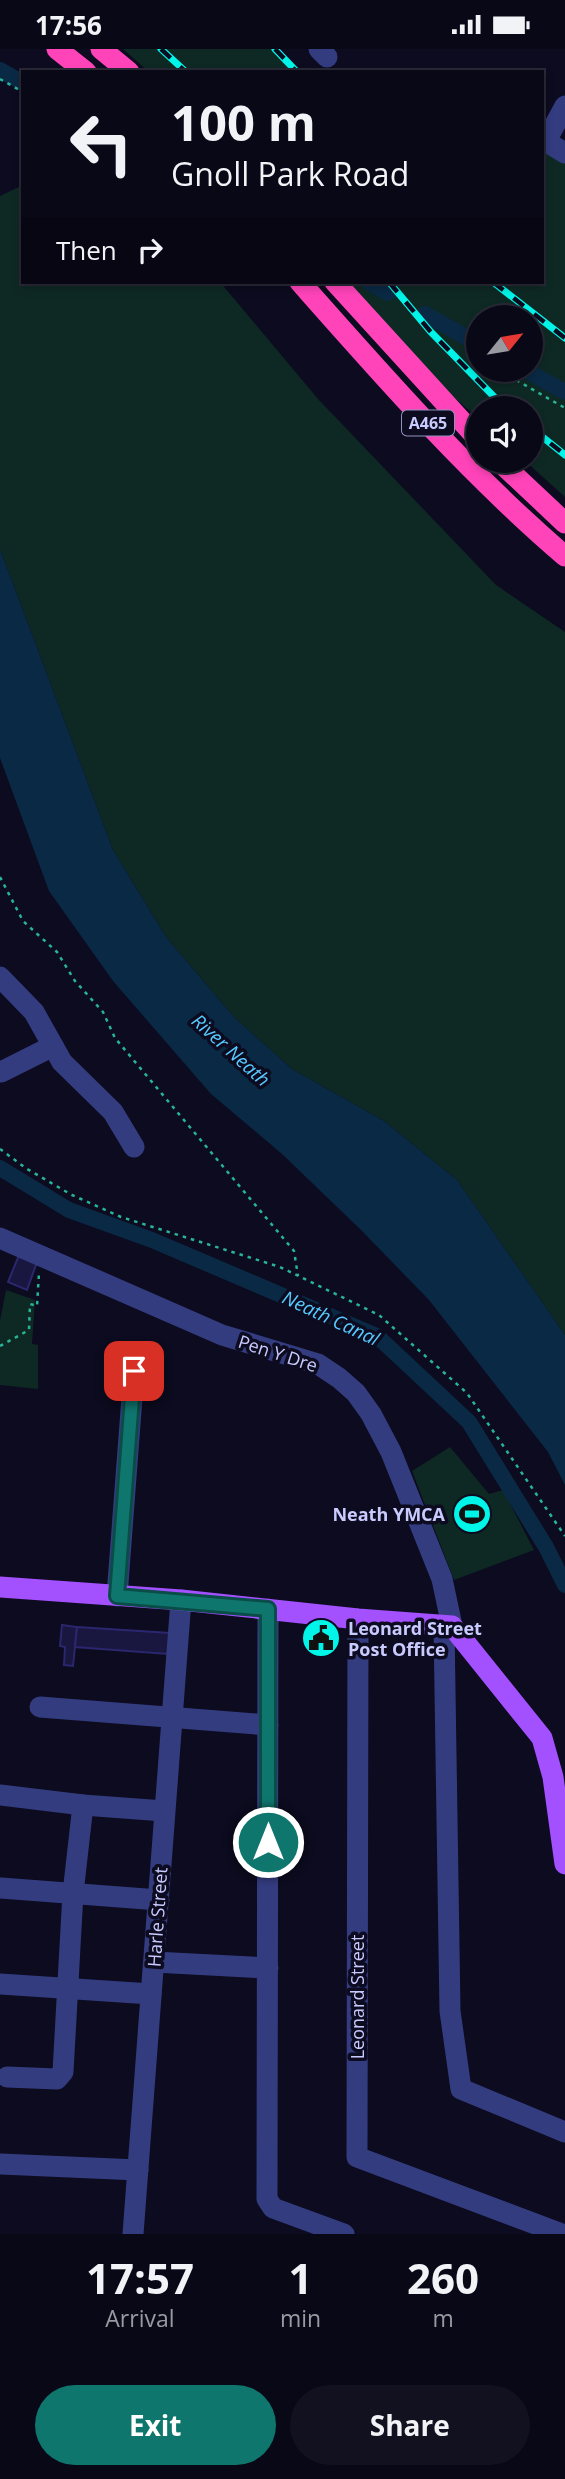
<!DOCTYPE html>
<style>
body{margin:0;font-family:"Open Sans",sans-serif;background:#121120;color:#f1f3f6;height:100vh;display:flex;flex-direction:column;font-size:26px;white-space:nowrap}
*{box-sizing:border-box;margin:0}
p{font-size:23px;color:#999aa1}
.icon{flex:none;width:38px;height:38px;fill:none;stroke:currentColor;stroke-width:2;stroke-linecap:round;stroke-linejoin:round}
.map{position:relative;height:2185px;overflow:hidden}
.sheet{display:flex;flex-direction:column;background:#090817;flex:1}
.sheet>*{flex:none}
.hud{position:absolute;left:21px;top:21px;width:523px;height:214px;border-radius:0px;box-shadow:0 4px 10px #0003,0 0 0 2px #292936;background:#090817;color:#f1f3f6;overflow:hidden}
.needle{width:46px;rotate:60deg}
.controls{position:absolute;left:466px;top:256px;display:grid;gap:14px}
.controls a{display:grid;place-items:center;width:77px;height:77px;border-radius:50%;background:#090817;box-shadow:0 4px 10px #0003,0 0 0 2px #292936;font-size:35px}
.pin{position:absolute;display:grid;place-items:center;width:60px;height:60px;color:#fff;margin:-30px;border-radius:14px;box-shadow:0 4px 10px #0006}
.me{position:absolute;width:77px;margin:-38px;rotate:0deg;stroke-linejoin:round;filter:drop-shadow(0 0 5px #0008)}
.turn{display:flex;align-items:center;gap:24px;height:147px;padding:0 35px;font-size:32px}
.turn .icon{width:91px;height:91px;stroke-width:2.5}
.turn b{display:block;font-size:49px;line-height:60px}
.then{display:flex;align-items:center;height:66px;padding:0 35px;background:#0003;gap:14px;font-size:26px}
.eta{display:flex;justify-content:space-evenly;align-items:center;height:119px;text-align:center}
.eta b{font-size:42px;font-weight:700;line-height:49px}
.primary-button{display:flex;gap:14px;margin-top:auto;padding:14px 35px}
.primary-button a{flex:1;height:80px;border-radius:42px;background:#0f766e;color:#fff;font-size:28px;font-weight:700;line-height:80px;text-align:center}
.primary-button a+a{background:#121120;color:#f1f3f6}
.status{display:flex;justify-content:space-between;align-items:center;height:49px;padding:0 35px;background:#090817;direction:ltr}
.status svg{height:19px;fill:currentColor}
.map>svg:first-child{display:block}
.green{fill:#0e2924;fill-rule:evenodd}
.water{fill:#0a2944}
.lines{fill:none;stroke-linecap:round;stroke-linejoin:round}
.canal{stroke:#0a2944;stroke-width:16}
.building{fill:#191640;stroke:#2b276e;stroke-width:2}
.path{stroke:#28b497;stroke-width:2.5;stroke-dasharray:3.5 5;stroke-linecap:butt}
.minor{stroke:#343c80;stroke-width:21}
.major{stroke:#a350ff;stroke-width:21}
.highway{stroke:#ff44ba;stroke-width:21}
.rail-casing{stroke:#00f4e8;stroke-width:7}
.rail{stroke:#0c0b1f;stroke-width:4.5;stroke-dasharray:13;stroke-linecap:butt}
.route-casing{stroke:#0a4d48;stroke-width:18}
.route{stroke:#0f766e;stroke-width:12}
.labels{text-anchor:middle;dominant-baseline:central;stroke-width:7;stroke-linejoin:round;paint-order:stroke}
.shield{fill:#0c0b1f;stroke:#9091bc;stroke-width:2}
.shield-label{font-size:16px;font-weight:bold;fill:#c9cbff}
.street-label{font-size:18px;fill:#c9cbff;stroke:#0c0b1f}
.poi-label{font-size:18px;font-weight:bold;fill:#c9cbff;stroke:#0c0b1f;text-anchor:end}
.water-label{font-size:19px;font-style:italic;fill:#57caff;stroke:#0c0b1f}
</style>
<div class="status"><b>17:56</b><svg viewBox="0 0 49 12"><path d="M0 12V9h3v3zM5 12V6h3v6zM10 12V3h3v9zM15 12V0h3v12zM26 1h20v11H26zM47 4h2v5h-2z"/></svg></div>
<div class="map">
<svg width="565" height="2185" viewBox="0 0 565 2185">
<rect width="100%" height="100%" fill="#0c0b1f"/>
<g class="green">
<path d="M123,0H274L295,23H149Z"/>
<path d="M543,93L565,106V448L524,411H530V359H478V369L450,345L346,233H542ZM478,268H530V320H478Z"/>
<path d="M23,136V233H220L318,350L496,536L565,583V1286L457,1131L384,1072L292,1020L234,968L166,888L113,801L0,500V147Z"/>
<path d="M6,1241L35,1251L32,1295L38,1296V1340L0,1336V1272Z"/>
<path d="M450,1398L489,1445L503,1441L534,1501L454,1531L412,1422Z"/>
</g>
<path class="water" d="M0,500L113,801L166,888L234,968L292,1020L384,1072L457,1131L565,1286V1436L548,1403L429,1251L361,1181L282,1105L211,1045L113,932L49,842L0,709Z"/>
<g class="lines">
<g class="canal">
<path d="M0,21L23,34"/>
<path d="M369,233L388,244"/>
<path d="M425,265L478,295"/>
<path d="M523,320L565,343"/>
<path d="M0,1119L69,1161L152,1191L377,1287L469,1373L546,1498L565,1536"/>
</g>
</g>
<g class="building">
<path d="M19,1206L37,1213L27,1241L8,1233Z"/>
<path d="M62,1576L77,1578L73,1617L64,1616L65,1598L60,1597Z"/>
<path d="M77,1578L170,1584L168,1605L75,1598Z"/>
</g>
<g class="lines">
<g class="path">
<path d="M0,30L23,43"/>
<path d="M509,327L565,359"/>
<path d="M0,828L23,872L57,903L75,932L103,963L115,989L294,1202L298,1227"/>
<path d="M0,1100L27,1120L72,1146L121,1168L280,1218L379,1266L467,1344L565,1487"/>
<path d="M0,1297L29,1281L30,1255L37,1257L39,1224"/>
</g>
<g class="minor">
<path d="M319,0L327,8"/>
<path d="M542,90L565,104"/>
<path d="M546,92L565,57"/>
<path d="M0,928L34,963L62,1013L113,1063L134,1098"/>
<path d="M1,1023L53,997"/>
<path d="M0,1189L222,1286L318,1315L339,1329L356,1344L371,1365L391,1403L442,1530L452,1577"/>
<path d="M117,1547L134,1322"/>
<path d="M268,1560L267,2150L273,2159L344,2185"/>
<path d="M358,1570L357,2108L562,2185"/>
<path d="M444,1577L450,1962L461,2040L565,2083"/>
<path d="M40,1658L268,1676"/>
<path d="M0,1746L83,1756L164,1762"/>
<path d="M1,1839L159,1851"/>
<path d="M154,1913L268,1919"/>
<path d="M0,1935L151,1945"/>
<path d="M7,2028L57,2030L63,2023L73,1844L83,1756"/>
<path d="M1,2115L138,2121"/>
<path d="M133,2185L181,1551"/>
</g>
<path class="major" d="M0,1538L181,1551L358,1570L452,1577L542,1689L553,1728L565,1815"/>
<g class="highway">
<path d="M57,0L86,23"/>
<path d="M101,0L129,23"/>
<path d="M300,233C384,328 468,424 565,507"/>
<path d="M335,233L478,390"/>
<path d="M498,411L565,474"/>
</g>
<defs>
<g id="rail">
<path d="M161,0L186,23"/>
<path d="M275,0L297,23"/>
<path d="M389,233L430,282L505,359"/>
<path d="M493,233L565,289"/>
<path d="M530,378L565,406"/>
</g>
</defs>
<use href="#rail" class="rail-casing"/>
<use href="#rail" class="rail"/>
</g>
<g class="lines">
<defs>
<path id="route" d="M134,1322L117,1547L268,1560V1793"/>
</defs>
<use href="#route" class="route-casing"/>
<use href="#route" class="route"/>
</g>
<defs>
<symbol id="stadium-disc" viewBox="-11 -11 22 22"><circle r="9.5" fill="#00f4e8" stroke="#0c0b1f"/><path d="M0-5a6.5 5 0 1 0 0 10a6.5 5 0 1 0 0-10ZM-3.5-1.8h7v3.6h-7Z" fill="#111"/></symbol>
<symbol id="civic-disc" viewBox="-11 -11 22 22"><circle r="9.5" fill="#00f4e8" stroke="#0c0b1f"/><path d="M-.6-6.5H3V-4.5H.6V-3L4-1V1h2V6H-6V1h2V-1L-.6-3ZM-1.2 2.5V6h2.4V2.5Z" fill="#111"/></symbol>
</defs>
<g fill-rule="evenodd">
<use href="#stadium-disc" x="450" y="1443" width="44" height="44"/>
<use href="#civic-disc" x="299" y="1567" width="44" height="44"/>
</g>
<g class="labels">
<rect class="shield" x="402" y="361.5" width="52" height="25" rx="5"/>
<g class="shield-label">
<text x="428" y="374">A465</text>
</g>
<g class="street-label">
<text transform="translate(278 1304) rotate(18)">Pen Y Dre</text>
<text transform="translate(157 1868) rotate(-86)">Harle Street</text>
<text transform="translate(357 1948) rotate(-90)">Leonard Street</text>
</g>
<g class="poi-label">
<text x="445" y="1465">Neath YMCA</text>
<text x="348" y="1579" text-anchor="start">Leonard Street<tspan x="348" dy="21">Post Office</tspan></text>
</g>
<g class="water-label">
<text transform="translate(231 1001) rotate(42)">River Neath</text>
<text transform="translate(331 1269) rotate(25)">Neath Canal</text>
</g>
</g>
</svg>
<div class="controls">
<a><svg class="needle" viewBox="-14 -14 28 28"><path d="M0-13l5 13h-10z" fill="#e53935"/><path d="M0 13l5-13h-10z" fill="#999aa1"/></svg></a>
<a><svg class="icon" aria-label="sound" viewBox="0 0 24 24"><path d="M4 9h4l5-4v14l-5-4H4zM17 9q2 3 0 6"/></svg></a>
</div>
<div class="pin" style="left:134px;top:1322px;background:#d93025"><svg class="icon" aria-label="arrive" viewBox="0 0 24 24"><path d="M6 21V4h12l-3 4 3 4H6"/></svg></div>
<svg class="me" style="left:268px;top:1793px" viewBox="-20 -20 40 40"><circle r="17" fill="#0f766e" stroke="#fff" stroke-width="3"/><path d="M0-11L8 9 0 5-8 9z" fill="#fff"/></svg>
<div class="hud">
<div class="turn"><svg class="icon" aria-label="left" viewBox="0 0 24 24"><path d="M17 20v-9H6M10 6l-5 5 5 5"/></svg><div><b>100 m</b>Gnoll Park Road</div></div>
<div class="then">Then<svg class="icon" aria-label="right" viewBox="0 0 24 24"><path d="M7 20v-9h11M14 6l5 5-5 5"/></svg></div>
</div>
</div>
<section class="sheet">
<div class="eta">
<div><b>17:57</b><p>Arrival</p></div>
<div><b>1</b><p>min</p></div>
<div><b>260</b><p>m</p></div>
</div>
<div class="primary-button"><a>Exit</a><a>Share</a></div>
</section>
